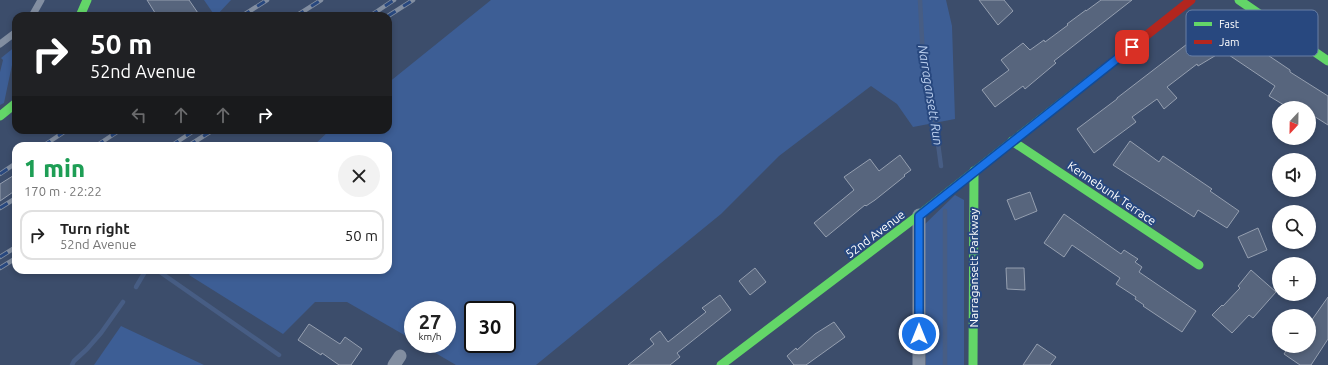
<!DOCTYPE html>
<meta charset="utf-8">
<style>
body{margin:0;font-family:Ubuntu,sans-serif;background:#f2f2f2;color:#222;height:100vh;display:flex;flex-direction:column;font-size:15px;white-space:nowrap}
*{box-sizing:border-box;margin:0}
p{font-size:13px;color:#767676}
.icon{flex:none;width:22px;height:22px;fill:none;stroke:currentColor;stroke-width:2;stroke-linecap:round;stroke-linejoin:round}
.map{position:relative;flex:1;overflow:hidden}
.drawer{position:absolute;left:12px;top:142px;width:380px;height:132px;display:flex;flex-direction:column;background:#fff;border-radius:12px;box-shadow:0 2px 6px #0003}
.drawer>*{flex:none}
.guide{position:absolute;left:12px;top:12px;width:380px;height:122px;border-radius:12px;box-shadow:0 2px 6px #0003;background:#202124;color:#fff;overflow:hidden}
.needle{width:26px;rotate:202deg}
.controls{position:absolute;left:1272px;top:101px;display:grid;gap:8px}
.controls a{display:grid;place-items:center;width:44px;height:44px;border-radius:50%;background:#fff;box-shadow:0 2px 6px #0003;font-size:20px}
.speed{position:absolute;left:404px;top:301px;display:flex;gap:8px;font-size:20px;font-weight:700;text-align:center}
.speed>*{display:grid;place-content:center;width:52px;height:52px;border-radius:50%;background:#fff;box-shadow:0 2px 6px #0003;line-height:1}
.speed small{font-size:10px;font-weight:400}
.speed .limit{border:2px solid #111;border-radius:6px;background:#fff;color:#111}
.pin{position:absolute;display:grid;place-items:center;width:34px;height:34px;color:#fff;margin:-17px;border-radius:8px;box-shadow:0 2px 6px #0006}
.me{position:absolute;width:44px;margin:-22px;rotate:0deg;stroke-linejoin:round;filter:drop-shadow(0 0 3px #0008)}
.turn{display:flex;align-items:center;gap:14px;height:84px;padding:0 12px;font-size:18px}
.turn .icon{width:52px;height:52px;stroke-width:2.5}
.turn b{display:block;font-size:28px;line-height:34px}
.lanes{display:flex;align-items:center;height:38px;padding:0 12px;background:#0003;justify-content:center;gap:20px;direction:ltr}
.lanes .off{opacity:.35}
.round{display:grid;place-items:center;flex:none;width:42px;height:42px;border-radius:21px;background:#f2f2f2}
.head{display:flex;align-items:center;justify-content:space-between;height:68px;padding:0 12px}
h1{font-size:24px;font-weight:800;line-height:30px;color:#1e9e55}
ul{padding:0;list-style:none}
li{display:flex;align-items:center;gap:12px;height:50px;margin:0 8px 6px;padding:0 4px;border:2px solid #e0e0e0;border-radius:12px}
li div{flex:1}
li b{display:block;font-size:15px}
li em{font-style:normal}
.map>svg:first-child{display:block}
.green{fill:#3d5e95;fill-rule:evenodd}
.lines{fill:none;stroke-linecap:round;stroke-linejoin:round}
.stream{stroke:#475d84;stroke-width:4.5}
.building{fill:#57657d;stroke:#959fb0}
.lane{stroke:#828ea1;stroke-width:7}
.street{stroke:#828ea1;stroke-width:13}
.fast{stroke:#63d668;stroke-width:9}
.jam{stroke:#b3261e;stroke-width:9}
.rail-casing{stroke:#828ea1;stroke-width:4.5}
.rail{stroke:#28487f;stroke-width:3;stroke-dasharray:9;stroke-linecap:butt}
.route-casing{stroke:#114b97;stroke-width:10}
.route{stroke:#1a73e8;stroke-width:7}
.labels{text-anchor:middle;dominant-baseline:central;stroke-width:4;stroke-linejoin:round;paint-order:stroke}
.street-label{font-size:12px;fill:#fff;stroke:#28487f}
.water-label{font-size:13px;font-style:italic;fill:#baceed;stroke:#28487f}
.key{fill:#28487f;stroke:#687fa5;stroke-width:1}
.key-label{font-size:11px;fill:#fff}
</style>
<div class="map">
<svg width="1328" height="365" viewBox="0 0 1328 365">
<rect width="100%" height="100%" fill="#3c4d6b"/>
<g class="green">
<path d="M204,0H231L216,16H215Z"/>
<path d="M491,0H946L952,26L955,119L913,127L897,104L871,86L779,156L721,214L536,365H456L420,344H447V310H413V340L347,302H315L283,334L189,275L193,270H388V146H313L330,130H388V83ZM473,310H507V344H473Z"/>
<path d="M16,46L4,103L0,105V72L3,60L1,58Z"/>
<path d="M955,195L964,200V365H926L925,224Z"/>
<path d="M121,326L204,365H94Z"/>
</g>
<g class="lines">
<g class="stream">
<path d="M920,0L923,58L932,98L941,166"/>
<path d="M945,211V365"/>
<path d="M157,270L279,355"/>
<path d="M136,287L146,270"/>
<path d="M72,365L74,361L87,349L101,333L123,302"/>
</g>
</g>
<g class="building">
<path d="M147,0H189L200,16H157Z"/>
<path d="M979,0H1004L1013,11L998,25Z"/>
<path d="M1101,0H1132L1054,61L1056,63L1025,89L1023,86L995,107L982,90L1009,70L1001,60L1023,43L1030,50L1044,40L1045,42L1068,25L1067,24L1086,10V11Z"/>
<path d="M1217,21L1290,70V72L1328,96V125L1309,113V108H1301L1294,103L1291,108H1289L1269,96L1275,86L1223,51L1198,66L1197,64L1167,87L1177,98L1164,109L1157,99L1132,117L1136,122L1094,153L1077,129L1117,99V98L1191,41L1198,50Z"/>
<path d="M1130,141L1159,162L1163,156L1212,189L1210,191L1239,211L1227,228L1198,210L1194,217L1113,165Z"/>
<path d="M900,155L911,170L904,175L905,176L875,200L866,206L865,205L826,237L814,223L854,190L844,177L870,159L879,171Z"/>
<path d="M16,174V190L0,201V184Z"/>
<path d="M1030,192L1037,211L1015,220L1007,200Z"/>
<path d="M1064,214L1121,254L1124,250L1138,259L1135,262L1142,267L1139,272L1196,311L1182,332L1143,306L1144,305L1135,299L1136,297L1116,284L1120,278L1072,245L1064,257L1044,243Z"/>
<path d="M1258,228L1267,250L1248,258L1238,237Z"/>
<path d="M755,268L766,282L750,295L739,281Z"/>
<path d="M1006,268H1024L1025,290L1007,289Z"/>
<path d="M1251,270L1276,292L1253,318L1249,315L1232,333L1212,315L1222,305L1223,306L1240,288L1238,286Z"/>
<path d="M720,295L731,310L677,353L680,357L670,365H628L654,344L650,339L660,331L668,342L706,312L702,308Z"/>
<path d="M1328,297V339L1311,365H1300L1284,354L1289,346H1309V324Z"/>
<path d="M834,322L845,337L806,365H794L787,356L796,348L797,350L815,334Z"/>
<path d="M309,324L340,344L345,337L362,349L351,365H339L322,353L321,355L298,340Z"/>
<path d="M1037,344L1056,357L1050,365H1023Z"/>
</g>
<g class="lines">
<g class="lane">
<path d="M32,16L41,0"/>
<path d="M0,44L16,32"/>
</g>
<g class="street">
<path d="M919,215V365"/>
<path d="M394,365L400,356"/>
</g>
<g class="fast">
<path d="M1239,0L1328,61"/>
<path d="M80,16L87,0"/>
<path d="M0,116L16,103"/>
<path d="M1012,141L1199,265"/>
<path d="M721,365L919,215L1104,69"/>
<path d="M973,365L974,171"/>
</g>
<path class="jam" d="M1104,69L1191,0"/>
<defs>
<g id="rail">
<path d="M242,16L267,0"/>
<path d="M296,16L321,0"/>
<path d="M370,16L394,0"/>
<path d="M388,16L413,0"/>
<path d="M43,146L67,130"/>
<path d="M96,146L120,130"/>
<path d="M171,146L195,130"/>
<path d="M188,146L213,130"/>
<path d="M0,174L16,163"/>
<path d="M0,208L16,198"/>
<path d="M0,257L16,247"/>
<path d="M0,268L16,258"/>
</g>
</defs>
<use href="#rail" class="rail-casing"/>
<use href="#rail" class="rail"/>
</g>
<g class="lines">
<defs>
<path id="route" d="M919,334V216L1132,47"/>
</defs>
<use href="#route" class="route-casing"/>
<use href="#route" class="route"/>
</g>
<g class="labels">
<g class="street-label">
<text transform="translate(1112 193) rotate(34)">Kennebunk Terrace</text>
<text transform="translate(875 234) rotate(-37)">52nd Avenue</text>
<text transform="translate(973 268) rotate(-90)">Narragansett Parkway</text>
</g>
<g class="water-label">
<text transform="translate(931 95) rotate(81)">Narragansett Run</text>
</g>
</g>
<rect x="1186" y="10" width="132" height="46" rx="6" class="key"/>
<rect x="1194" y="22" width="18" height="4" fill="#63d668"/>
<rect x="1194" y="40" width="18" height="4" fill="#b3261e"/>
<g class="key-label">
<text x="1219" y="28">Fast</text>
<text x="1219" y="46">Jam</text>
</g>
</svg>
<div class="controls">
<a><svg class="needle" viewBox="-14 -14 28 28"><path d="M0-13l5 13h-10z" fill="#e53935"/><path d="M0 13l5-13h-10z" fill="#767676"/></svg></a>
<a><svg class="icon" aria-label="sound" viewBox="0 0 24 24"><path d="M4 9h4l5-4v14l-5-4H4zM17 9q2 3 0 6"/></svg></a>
<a><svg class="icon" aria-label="search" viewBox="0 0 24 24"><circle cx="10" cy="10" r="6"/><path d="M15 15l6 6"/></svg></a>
<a>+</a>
<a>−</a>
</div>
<div class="speed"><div>27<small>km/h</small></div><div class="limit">30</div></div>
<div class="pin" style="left:1132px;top:47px;background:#d93025"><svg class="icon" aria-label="arrive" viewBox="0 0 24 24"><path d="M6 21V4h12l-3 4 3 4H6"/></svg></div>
<svg class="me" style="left:919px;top:334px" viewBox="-20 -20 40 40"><circle r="17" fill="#1a73e8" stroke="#fff" stroke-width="3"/><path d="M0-11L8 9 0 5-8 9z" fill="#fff"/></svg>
<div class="guide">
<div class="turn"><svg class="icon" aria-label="right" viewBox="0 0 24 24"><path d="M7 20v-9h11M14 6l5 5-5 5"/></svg><div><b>50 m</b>52nd Avenue</div></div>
<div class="lanes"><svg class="icon off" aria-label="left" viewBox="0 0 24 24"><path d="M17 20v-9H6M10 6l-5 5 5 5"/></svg><svg class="icon off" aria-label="ahead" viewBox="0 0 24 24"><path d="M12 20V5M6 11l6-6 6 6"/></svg><svg class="icon off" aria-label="ahead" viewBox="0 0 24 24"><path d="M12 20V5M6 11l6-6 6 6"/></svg><svg class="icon" aria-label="right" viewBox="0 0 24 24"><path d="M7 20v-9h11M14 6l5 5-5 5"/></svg></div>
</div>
<section class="drawer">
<div class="head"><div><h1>1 min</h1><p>170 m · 22:22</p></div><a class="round"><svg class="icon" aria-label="close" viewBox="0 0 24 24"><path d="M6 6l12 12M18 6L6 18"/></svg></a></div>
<ul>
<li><svg class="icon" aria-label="right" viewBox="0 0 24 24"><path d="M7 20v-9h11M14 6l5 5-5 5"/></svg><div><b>Turn right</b><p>52nd Avenue</p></div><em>50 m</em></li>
</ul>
</section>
</div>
